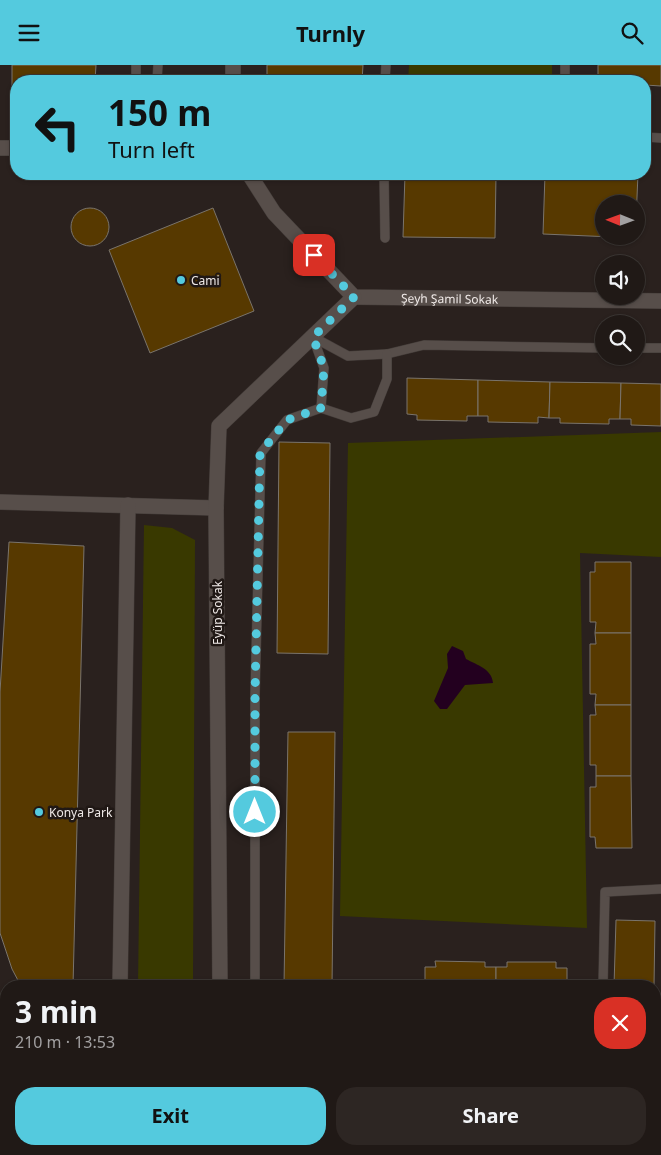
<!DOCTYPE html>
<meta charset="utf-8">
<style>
body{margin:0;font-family:"Noto Sans",sans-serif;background:#2d2623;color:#f1f3f6;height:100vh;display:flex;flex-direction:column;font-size:19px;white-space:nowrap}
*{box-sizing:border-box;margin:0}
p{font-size:16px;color:#a2a0a1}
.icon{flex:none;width:28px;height:28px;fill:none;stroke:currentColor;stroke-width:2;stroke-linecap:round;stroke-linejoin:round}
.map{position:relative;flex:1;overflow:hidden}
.details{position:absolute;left:0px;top:915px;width:661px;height:175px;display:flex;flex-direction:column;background:#201916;border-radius:20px 20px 0 0;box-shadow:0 1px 4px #0004,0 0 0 1px #3d3835}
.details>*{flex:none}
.banner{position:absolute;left:10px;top:10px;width:641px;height:105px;border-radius:20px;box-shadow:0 1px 4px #0004,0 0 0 1px #3d3835;background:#54cade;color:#111;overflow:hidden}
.needle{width:32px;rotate:271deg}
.controls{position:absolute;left:595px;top:130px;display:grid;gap:10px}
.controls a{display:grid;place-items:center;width:50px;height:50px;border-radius:50%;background:#201916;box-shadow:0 1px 4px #0004,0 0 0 1px #3d3835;font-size:25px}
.pin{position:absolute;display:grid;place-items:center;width:42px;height:42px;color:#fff;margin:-21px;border-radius:10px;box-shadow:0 2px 8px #0006}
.me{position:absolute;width:55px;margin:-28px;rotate:0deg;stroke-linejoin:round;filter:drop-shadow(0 0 4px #0008)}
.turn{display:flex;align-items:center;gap:18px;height:105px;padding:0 15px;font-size:22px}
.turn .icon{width:65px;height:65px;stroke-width:2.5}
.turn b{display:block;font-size:35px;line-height:42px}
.round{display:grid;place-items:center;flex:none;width:52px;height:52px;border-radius:20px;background:#2d2623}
.headline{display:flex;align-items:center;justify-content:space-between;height:85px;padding:0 15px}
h1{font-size:30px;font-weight:700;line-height:38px}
.action{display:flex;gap:10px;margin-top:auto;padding:10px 15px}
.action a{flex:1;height:58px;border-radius:20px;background:#54cade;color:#111;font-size:20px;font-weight:700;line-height:58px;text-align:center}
.action a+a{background:#2d2623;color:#f1f3f6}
header{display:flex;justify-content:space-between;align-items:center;height:65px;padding:0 15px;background:#54cade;color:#111;font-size:22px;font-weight:700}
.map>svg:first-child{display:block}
.green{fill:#393900}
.water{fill:#23001f}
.building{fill:#573900;stroke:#7a746c}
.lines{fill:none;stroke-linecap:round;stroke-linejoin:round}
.lane-casing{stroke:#433c39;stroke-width:10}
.street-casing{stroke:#433c39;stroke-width:16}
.secondary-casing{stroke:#433c39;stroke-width:16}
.path{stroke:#756d6a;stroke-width:3;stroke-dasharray:2.5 2.5;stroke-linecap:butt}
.lane{stroke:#574e4a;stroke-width:9}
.street{stroke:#574e4a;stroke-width:15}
.secondary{stroke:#574e4a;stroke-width:15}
.route{stroke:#54cade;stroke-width:9;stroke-dasharray:0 16.2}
.poi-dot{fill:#54cade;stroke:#201815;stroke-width:2}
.labels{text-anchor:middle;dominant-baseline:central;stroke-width:5;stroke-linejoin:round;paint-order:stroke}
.poi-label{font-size:12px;fill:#efe9e7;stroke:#201815;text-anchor:start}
.street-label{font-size:12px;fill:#efe9e7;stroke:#201815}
</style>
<header><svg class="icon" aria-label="menu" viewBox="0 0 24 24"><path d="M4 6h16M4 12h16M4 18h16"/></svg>Turnly<svg class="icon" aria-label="search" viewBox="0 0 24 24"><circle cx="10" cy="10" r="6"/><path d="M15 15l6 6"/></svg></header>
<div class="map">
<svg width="661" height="1090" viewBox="0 0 661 1090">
<rect width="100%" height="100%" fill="#2a211e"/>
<g class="green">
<path d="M409,0H552V16H408Z"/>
<path d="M661,367V492L580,488L587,863L340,851L348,378Z"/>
<path d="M144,460L172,463L195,475L193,921H138Z"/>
</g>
<path class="water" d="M452,581L463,586L466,594C477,600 492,604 493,618L465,620L447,644H440L434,636L448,603L447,589Z"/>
<g class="building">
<path d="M12,0H96L95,16H16V45H12Z"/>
<path d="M267,0H363L362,16H267Z"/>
<path d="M598,0H661V21L645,20V16H598Z"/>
<path d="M405,109H496L495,173L403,172Z"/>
<path d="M545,109H638L636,155V139H604V171L636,173L543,169Z"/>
<circle cx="90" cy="162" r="19"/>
<path d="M213,143L254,246L150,288L109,185Z"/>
<path d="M407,313L478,315V351H467V356L417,355V350L407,349Z"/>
<path d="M478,315L550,317L549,353L538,352V358L488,357V351H478Z"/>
<path d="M550,317L621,318L620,354H609V359L560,358V353H549Z"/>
<path d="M621,318L661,319V361L631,360V354H620Z"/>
<path d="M279,377L330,378L328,589L277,588Z"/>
<path d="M9,477L84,481L73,921H21L12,904L0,868V627Z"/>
<path d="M595,497H631V568H595L596,557H590V507H595Z"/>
<path d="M595,568H631V640H595L596,629H590V579H596Z"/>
<path d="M595,640H631V711H596V700H590V650H596Z"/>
<path d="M288,667H335L332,921H284Z"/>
<path d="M596,711H631L632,783H596L595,772H590V722H596Z"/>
<path d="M616,855L655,856L654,921H614Z"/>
<path d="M435,896L485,897V902H496V921H425V902H436Z"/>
<path d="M507,897H556V903H567V921H496V902H507Z"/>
</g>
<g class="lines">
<defs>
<g id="lane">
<path d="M136,16V0"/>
<path d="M157,16L158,0"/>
<path d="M385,16L386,0"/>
<path d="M565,16V0"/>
<path d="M645,72L661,73"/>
<path d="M384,109L385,173"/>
<path d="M313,272L348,291L387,289L424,280L604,283"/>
<path d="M636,283H661"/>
<path d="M321,343L351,353L374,347L387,314V289"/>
<path d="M255,921V630L261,388L287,355L321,343L324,303L313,272"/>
<path d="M603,921L605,827L661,824"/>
</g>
<g id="street">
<path d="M233,16V0"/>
<path d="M0,83H16"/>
<path id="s1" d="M249,109L274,148L354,232L661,236"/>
<path d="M0,437L216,443"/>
<path d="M120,921L128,440"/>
<path d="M220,921L216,443L219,361L354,232"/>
<path d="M655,998L661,999"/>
</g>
<g id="secondary">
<path d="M0,1008L6,1011"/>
<path d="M655,1068H661"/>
<path d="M36,1084L38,1090"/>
</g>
</defs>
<use href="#lane" class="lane-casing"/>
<use href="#street" class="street-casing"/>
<use href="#secondary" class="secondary-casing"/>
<g class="path">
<path d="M0,974L6,978"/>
<path d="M13,1090V1084"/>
</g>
<use href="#lane" class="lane"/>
<use href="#street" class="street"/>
<use href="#secondary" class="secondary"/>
</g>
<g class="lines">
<path class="route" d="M255,747V630L260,388L287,355L321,343L324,303L313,272L354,232L314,190"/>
</g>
<g class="poi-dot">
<circle cx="181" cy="215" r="5"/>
<circle cx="39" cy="747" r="5"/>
</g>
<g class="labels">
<g class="poi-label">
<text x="191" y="215">Cami</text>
<text x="49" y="747">Konya Park</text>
</g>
<g class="street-label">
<text stroke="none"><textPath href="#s1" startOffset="258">Şeyh Şamil Sokak</textPath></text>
<text transform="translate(217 548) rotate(-90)">Eyüp Sokak</text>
</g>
</g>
</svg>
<div class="controls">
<a><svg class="needle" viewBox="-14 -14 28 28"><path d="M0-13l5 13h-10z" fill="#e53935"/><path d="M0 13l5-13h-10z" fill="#a2a0a1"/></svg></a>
<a><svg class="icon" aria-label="sound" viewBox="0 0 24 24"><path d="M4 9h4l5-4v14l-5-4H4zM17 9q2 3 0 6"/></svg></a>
<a><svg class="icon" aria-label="search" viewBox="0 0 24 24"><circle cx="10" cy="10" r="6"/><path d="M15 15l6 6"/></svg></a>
</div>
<div class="pin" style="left:314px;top:190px;background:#d93025"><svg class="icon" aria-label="arrive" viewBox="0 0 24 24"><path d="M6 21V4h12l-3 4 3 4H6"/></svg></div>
<svg class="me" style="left:255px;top:747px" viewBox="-20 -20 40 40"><circle r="17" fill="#54cade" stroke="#fff" stroke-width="3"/><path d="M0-11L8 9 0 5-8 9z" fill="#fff"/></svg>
<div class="banner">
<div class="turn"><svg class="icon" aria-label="left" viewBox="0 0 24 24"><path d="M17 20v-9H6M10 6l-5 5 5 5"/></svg><div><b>150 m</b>Turn left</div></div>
</div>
<section class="details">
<div class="headline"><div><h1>3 min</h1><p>210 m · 13:53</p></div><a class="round" style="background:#d93025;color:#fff"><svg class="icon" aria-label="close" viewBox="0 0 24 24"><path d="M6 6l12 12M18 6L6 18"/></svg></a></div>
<div class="action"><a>Exit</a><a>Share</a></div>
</section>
</div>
